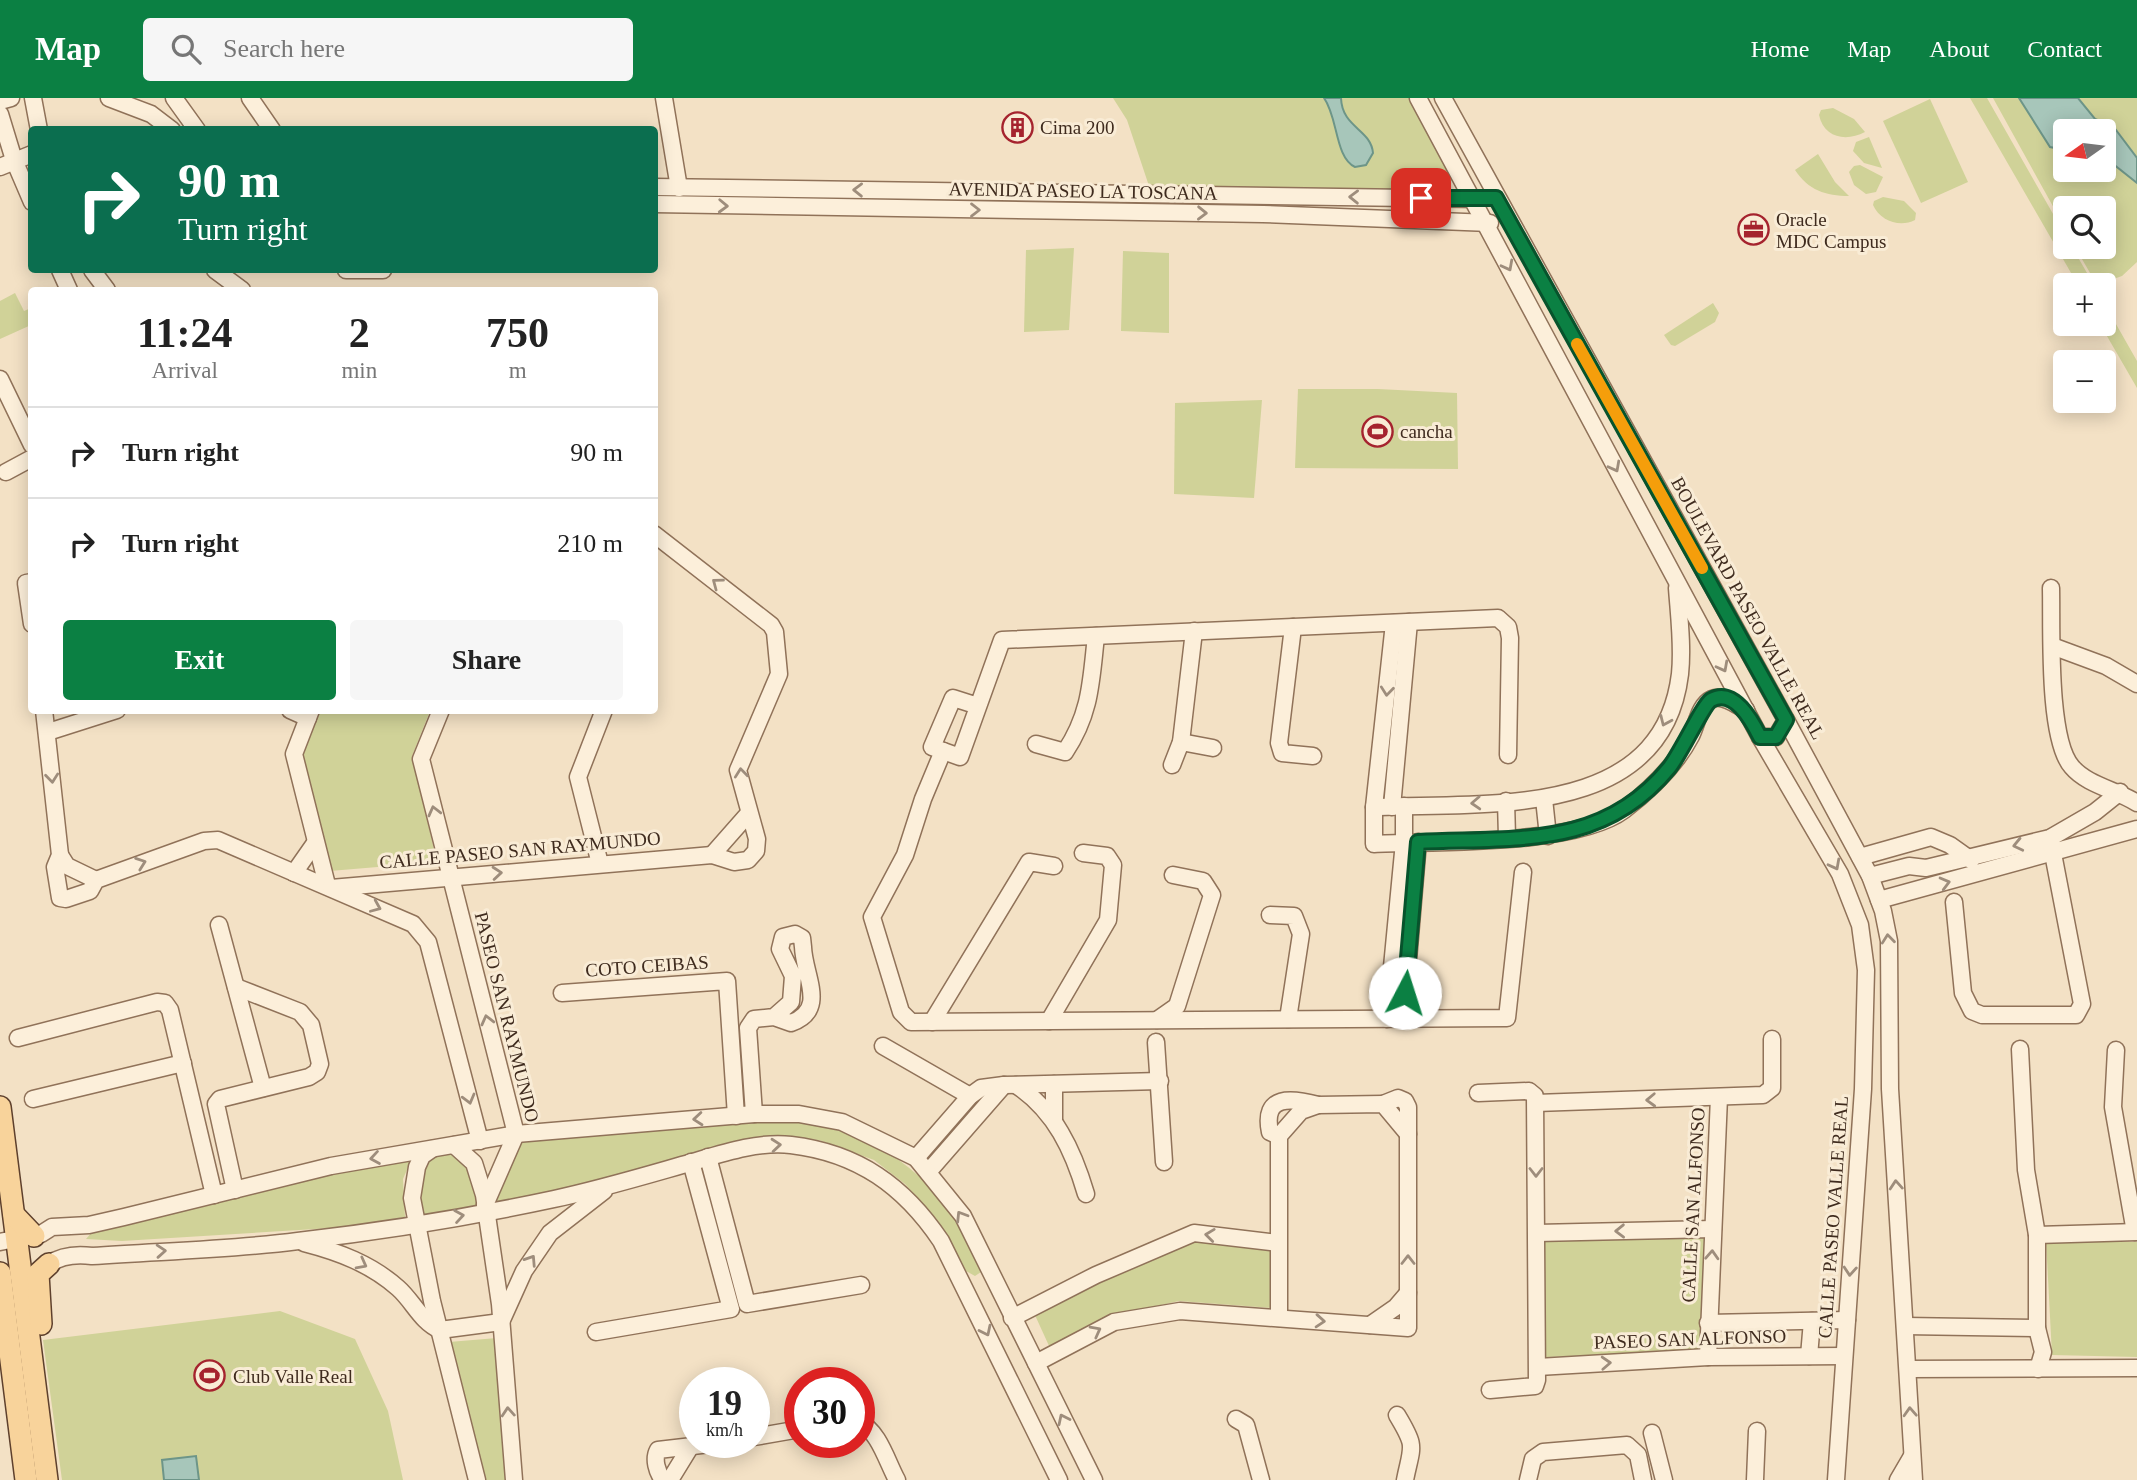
<!DOCTYPE html>
<meta charset="utf-8">
<style>
body{margin:0;font-family:"Times New Roman",serif;background:#f6f6f6;color:#222;height:100vh;display:flex;flex-direction:column;font-size:26px;white-space:nowrap}
*{box-sizing:border-box;margin:0}
p{font-size:23px;color:#767676}
.icon{flex:none;width:38px;height:38px;fill:none;stroke:currentColor;stroke-width:2;stroke-linecap:round;stroke-linejoin:round}
.map{position:relative;flex:1;overflow:hidden}
.details{position:absolute;left:28px;top:189px;width:630px;height:427px;display:flex;flex-direction:column;background:#fff;border-radius:7px;box-shadow:0 4px 18px #0003}
.details>*{flex:none}
.hud{position:absolute;left:28px;top:28px;width:630px;height:147px;border-radius:7px;box-shadow:0 4px 18px #0003;background:#0b6e4f;color:#fff;overflow:hidden}
.needle{width:46px;rotate:256deg}
.buttons{position:absolute;left:2053px;top:21px;display:grid;gap:14px}
.buttons a{display:grid;place-items:center;width:63px;height:63px;border-radius:7px;background:#fff;box-shadow:0 4px 18px #0003;font-size:35px}
.speed{position:absolute;left:679px;top:1269px;display:flex;gap:14px;font-size:35px;font-weight:700;text-align:center}
.speed>*{display:grid;place-content:center;width:91px;height:91px;border-radius:50%;background:#fff;box-shadow:0 4px 18px #0003;line-height:1}
.speed small{font-size:18px;font-weight:400}
.speed .limit{border:10px solid #d22;background:#fff;color:#111}
.pin{position:absolute;display:grid;place-items:center;width:60px;height:60px;color:#fff;margin:-30px;border-radius:14px;box-shadow:0 4px 10px #0006}
.me{position:absolute;width:77px;margin:-38px;rotate:5deg;stroke-linejoin:round;filter:drop-shadow(0 0 5px #0008)}
.turn{display:flex;align-items:center;gap:24px;height:147px;padding:0 35px;font-size:32px}
.turn .icon{width:91px;height:91px;stroke-width:2.5}
.turn b{display:block;font-size:49px;line-height:60px}
.eta{display:flex;justify-content:space-evenly;align-items:center;height:119px;text-align:center}
.eta b{font-size:42px;font-weight:800;line-height:49px}
.cta{display:flex;gap:14px;margin-top:auto;padding:14px 35px}
.cta a{flex:1;height:80px;border-radius:7px;background:#0b8043;color:#fff;font-size:28px;font-weight:800;line-height:80px;text-align:center}
.cta a+a{background:#f6f6f6;color:#222}
ul{padding:0;list-style:none}
li{display:flex;align-items:center;gap:21px;height:91px;padding:0 35px;border-top:2px solid #e0e0e0}
li div{flex:1}
li b{display:block;font-size:26px}
li em{font-style:normal}
header{display:flex;align-items:center;gap:42px;box-sizing:border-box;height:98px;padding:0 35px;background:#0b8043;color:#fff}
header strong{font-size:33px}
nav{display:flex;gap:38px;margin-inline-start:auto;font-size:24px}
.search{width:490px;height:63px;background:#f6f6f6;display:flex;align-items:center;gap:18px;box-sizing:border-box;padding:0 24px;border-radius:7px;color:#767676;font-size:26px}
.map>svg:first-child{display:block}
.green{fill:#d0d298;fill-rule:evenodd}
.water{fill:#a7c6ba;stroke:#6d9588;stroke-width:2}
.lines{fill:none;stroke-linecap:round;stroke-linejoin:round}
.minor-casing{stroke:#907259;stroke-width:19}
.major-casing{stroke:#5e402d;stroke-width:24}
.minor{stroke:#fcefda;stroke-width:16}
.major{stroke:#f8d39b;stroke-width:21}
.oneway{stroke:#9e8d7c}
.route-casing{stroke:#07532c;stroke-width:18}
.route{stroke:#0b8043;stroke-width:12}
.slow{stroke:#f59e0b;stroke-width:12}
.labels{text-anchor:middle;dominant-baseline:central;stroke-width:6;stroke-linejoin:round;paint-order:stroke}
.poi-label{font-size:19px;fill:#3f2b1e;stroke:#f9ecd6;text-anchor:start}
.street-label{font-size:19px;fill:#3f2b1e;stroke:#f9ecd6}
</style>
<header>
<strong>Map</strong>
<div class="search"><svg class="icon" aria-label="search" viewBox="0 0 24 24"><circle cx="10" cy="10" r="6"/><path d="M15 15l6 6"/></svg>Search here</div>
<nav><a>Home</a><a>Map</a><a>About</a><a>Contact</a></nav>
</header>
<div class="map">
<svg width="2137" height="1382" viewBox="0 0 2137 1382">
<rect width="100%" height="100%" fill="#f3e1c5"/>
<g class="green">
<path d="M1113,0H1411L1454,78L1445,95L1149,88L1127,22Z"/>
<path d="M1970,0H1987L2065,137V149H2072L2094,187H2078Z"/>
<path d="M1993,0H2137V164L2122,178L2097,187L2075,149H2104V110H2065V130ZM2065,33H2104V72H2065Z"/>
<path d="M1930,1L1968,84L1921,105L1883,23Z"/>
<path d="M1833,10L1854,21L1865,34C1846,44 1824,40 1819,17L1821,12Z"/>
<path d="M1869,39L1882,70L1864,65L1853,53L1856,44Z"/>
<path d="M1818,56L1835,84L1849,98C1826,98 1808,92 1795,72Z"/>
<path d="M1860,67L1883,79L1876,94L1866,96L1854,87L1849,74L1854,68Z"/>
<path d="M1883,99L1904,103L1916,115L1915,122C1900,130 1880,123 1873,107L1874,103Z"/>
<path d="M1074,150L1069,232L1024,234L1026,152Z"/>
<path d="M1123,153L1169,155V235L1121,233Z"/>
<path d="M15,195L24,213L31,210V227L0,241V203Z"/>
<path d="M1713,205L1719,215L1715,224L1675,248L1671,247L1664,237Z"/>
<path d="M2104,205L2137,263V290L2100,226H2104Z"/>
<path d="M1298,291H1378L1457,295L1458,371L1295,370Z"/>
<path d="M1262,302L1254,400L1174,396L1175,305Z"/>
<path d="M320,613H430L412,658L437,764L330,773L300,659Z"/>
<path d="M803,1023C873,1035 934,1076 966,1140C971,1150 981,1164 981,1174L975,1178L966,1173L934,1118L905,1086L874,1062L819,1042L767,1039L567,1092L492,1105L521,1042L724,1026Z"/>
<path d="M441,1054C470,1055 473,1084 477,1107L423,1117C419,1092 417,1068 441,1054Z"/>
<path d="M412,1060L403,1081L405,1119L348,1129L122,1143L86,1141L92,1134L328,1075Z"/>
<path d="M1704,1135L1703,1255L1545,1259L1544,1139Z"/>
<path d="M1191,1142L1271,1151L1273,1210L1179,1203L1112,1218L1050,1250L1034,1215L1093,1184Z"/>
<path d="M2046,1142L2137,1144V1259L2052,1257Z"/>
<path d="M280,1213L355,1241L388,1313L403,1382H62L43,1242Z"/>
<path d="M497,1240L512,1382H483L449,1244Z"/>
</g>
<g class="water">
<path d="M1324,0H1341C1342,30 1371,31 1373,55L1366,67L1355,69C1335,60 1338,19 1324,0Z"/>
<path d="M2019,0H2078L2095,21L2113,28L2137,60V85L2113,66L2104,63V33H2065V52L2050,49Z"/>
<path d="M196,1358L199,1382H164L162,1362Z"/>
</g>
<g class="lines">
<defs>
<g id="minor">
<path d="M33,0L39,32"/>
<path d="M109,0L151,16L172,32"/>
<path d="M174,0L197,32"/>
<path d="M250,0L272,32"/>
<path d="M664,0L679,90"/>
<path d="M1418,0L1760,639L1840,776L1860,827L1866,872L1863,991L1836,1382"/>
<path d="M1443,0L1786,622L1870,778L1883,813L1889,843L1890,991L1914,1382"/>
<path d="M0,3L11,0"/>
<path d="M0,16L14,62L32,104"/>
<path d="M0,69L32,56"/>
<path d="M654,89L1480,101"/>
<path d="M654,106L1263,116L1490,125"/>
<path d="M60,172L69,192"/>
<path d="M92,172L107,192"/>
<path d="M215,172L242,192"/>
<path d="M346,172H383"/>
<path d="M0,281L32,347"/>
<path d="M6,374L32,360"/>
<path d="M32,484L26,485L32,526"/>
<path d="M2051,490C2052,529 2047,641 2072,669C2087,687 2117,692 2137,705"/>
<path d="M1394,525L1374,709V746C1436,743 1576,748 1624,712C1650,692 1676,667 1691,638C1697,626 1699,607 1712,601C1723,596 1736,607 1746,612"/>
<path d="M1293,529L1279,645L1282,655L1313,658"/>
<path d="M2052,548L2106,568L2137,586"/>
<path d="M978,608L953,600L932,649L960,659L1002,542L1498,520L1508,529L1510,540L1508,657"/>
<path d="M44,612L60,757L55,769L60,800L66,801L90,793L96,782L204,743L218,742L413,826L428,844L480,1043"/>
<path d="M290,612L308,620"/>
<path d="M311,612L294,656L327,787"/>
<path d="M441,612L421,661L516,1036L485,1107"/>
<path d="M48,634L117,612"/>
<path d="M1760,639H1776L1786,622"/>
<path d="M1181,644L1213,650"/>
<path d="M1036,646L1065,654C1091,615 1091,583 1096,538"/>
<path d="M943,653L923,701L905,757L872,819L901,914L911,924L1507,920L1523,774"/>
<path d="M1172,667L1181,644L1194,533"/>
<path d="M1544,701L1548,738"/>
<path d="M1506,703L1507,739"/>
<path d="M1374,709C1484,704 1662,724 1680,576C1683,548 1679,518 1677,490"/>
<path d="M1392,709L1409,524"/>
<path d="M60,757L67,768L96,782"/>
<path d="M712,757L749,715"/>
<path d="M1860,759L1931,739L1950,747L1971,762"/>
<path d="M600,766L578,679L604,612"/>
<path d="M294,775L315,745"/>
<path d="M1870,778L1909,768L1926,770L2050,740L2095,714L2120,694"/>
<path d="M331,790L712,757L734,764L748,762L756,753L757,741L738,672L779,576L775,534L771,527L654,436"/>
<path d="M1879,802L2137,731"/>
<path d="M1954,804L1963,895L1972,913L1982,917H2076L2082,906L2050,740"/>
<path d="M1270,817L1294,818L1301,836L1288,921"/>
<path d="M219,827L263,990"/>
<path d="M562,895L727,883L736,1018"/>
<path d="M1387,921L1404,744V708"/>
<path d="M1403,921L1418,744"/>
<path d="M1157,922L1177,908L1212,797L1203,783L1173,777"/>
<path d="M1049,923L1108,822L1113,767L1107,758L1083,755"/>
<path d="M932,924L1029,764L1054,768"/>
<path d="M18,940L157,904L165,905L170,912L214,1097"/>
<path d="M1156,944L1164,1064"/>
<path d="M883,948L970,998"/>
<path d="M2020,951L2026,1072L2037,1137V1230L2043,1254L2038,1271"/>
<path d="M2116,952L2113,1009L2135,1134"/>
<path d="M1016,987C1055,1013 1073,1052 1086,1096"/>
<path d="M1478,995L1529,993L1535,998L1537,1282L1535,1288L1490,1292"/>
<path d="M33,1001L183,965"/>
<path d="M1536,1005L1763,997L1772,990V941"/>
<path d="M754,1016L748,930L754,921L774,919L791,904L793,878L780,851L783,839L795,836L802,840L803,849C804,878 828,912 791,925L774,919"/>
<path d="M1054,1022V986"/>
<path d="M1279,1038L1270,1034C1262,996 1292,1000 1318,1007"/>
<path d="M454,1047L474,1065L484,1097L500,1206L514,1382"/>
<path d="M432,1051L422,1058L417,1069L412,1100L432,1203L477,1382"/>
<path d="M708,1059L747,1206L861,1187"/>
<path d="M916,1060L970,998L981,990L1004,987L1160,983"/>
<path d="M929,1073L1004,987"/>
<path d="M235,1092L216,1006L220,1001L309,979L317,974L320,966L311,927L300,914L236,889"/>
<path d="M1537,1135L1713,1131"/>
<path d="M2037,1137L2137,1134"/>
<path d="M0,1144L41,1136L52,1129L89,1127L124,1119L331,1068L516,1036L754,1016H799L842,1024L916,1060L963,1118L1094,1382"/>
<path d="M304,1145C339,1154 371,1166 398,1190C413,1203 421,1224 440,1232L501,1224L524,1173L550,1135L604,1093"/>
<path d="M49,1166C62,1157 77,1156 92,1158C161,1153 230,1152 298,1143C384,1133 470,1119 554,1101C601,1091 647,1077 693,1064C723,1055 759,1043 791,1047C858,1055 904,1088 941,1143L1059,1382"/>
<path d="M1012,1220L1096,1177L1194,1135L1278,1145"/>
<path d="M1279,1220V1038L1301,1013L1318,1007L1383,1006L1408,1036"/>
<path d="M1708,1225L1847,1222"/>
<path d="M1370,1227L1396,1209L1408,1195"/>
<path d="M1905,1228L2037,1230"/>
<path d="M596,1234L731,1211L691,1064"/>
<path d="M1809,1258L1812,1223"/>
<path d="M1708,1259L1719,999"/>
<path d="M1036,1265L1114,1224L1180,1213L1408,1230V1009L1405,1003L1398,1000L1383,1006"/>
<path d="M1538,1269L1708,1259L1844,1258"/>
<path d="M1908,1271L2137,1270"/>
<path d="M1397,1317C1417,1350 1412,1347 1405,1382"/>
<path d="M1236,1321L1246,1327L1261,1382"/>
<path d="M859,1324C879,1333 887,1364 897,1382"/>
<path d="M1652,1335L1664,1382"/>
<path d="M754,1339L800,1331"/>
<path d="M663,1382C657,1374 653,1361 658,1352L727,1344"/>
<path d="M670,1382L689,1351"/>
<path d="M1528,1382L1533,1361L1543,1354L1627,1347L1638,1357L1643,1382"/>
<path d="M1755,1382L1757,1333"/>
<path d="M1898,1382L1912,1358"/>
</g>
<g id="major">
<path d="M0,1009L47,1382"/>
<path d="M14,1117L34,1138"/>
<path d="M0,1175L26,1382"/>
<path d="M41,1226L38,1176L49,1166"/>
</g>
</defs>
<use href="#minor" class="minor-casing"/>
<use href="#major" class="major-casing"/>
<use href="#minor" class="minor"/>
<use href="#major" class="major"/>
</g>
<defs><path id="oneway-chevron" d="M-2-3.5L2.5 0L-2 3.5" fill="none" stroke-width="1.6" stroke-linecap="round" stroke-linejoin="round" transform="scale(1.75)"/></defs>
<g class="oneway">
<use href="#oneway-chevron" transform="translate(858 92) rotate(-179)"/>
<use href="#oneway-chevron" transform="translate(1354 99) rotate(-179)"/>
<use href="#oneway-chevron" transform="translate(723 108) rotate(2)"/>
<use href="#oneway-chevron" transform="translate(975 112)"/>
<use href="#oneway-chevron" transform="translate(1202 115) rotate(1)"/>
<use href="#oneway-chevron" transform="translate(1508 168) rotate(62)"/>
<use href="#oneway-chevron" transform="translate(1615 369) rotate(62)"/>
<use href="#oneway-chevron" transform="translate(717 485) rotate(-143)"/>
<use href="#oneway-chevron" transform="translate(1723 569) rotate(62)"/>
<use href="#oneway-chevron" transform="translate(1387 593) rotate(96)"/>
<use href="#oneway-chevron" transform="translate(1665 623) rotate(114)"/>
<use href="#oneway-chevron" transform="translate(741 675) rotate(-96)"/>
<use href="#oneway-chevron" transform="translate(52 680) rotate(84)"/>
<use href="#oneway-chevron" transform="translate(1476 705) rotate(177)"/>
<use href="#oneway-chevron" transform="translate(434 713) rotate(-104)"/>
<use href="#oneway-chevron" transform="translate(2018 747) rotate(167)"/>
<use href="#oneway-chevron" transform="translate(141 765) rotate(-20)"/>
<use href="#oneway-chevron" transform="translate(1835 767) rotate(62)"/>
<use href="#oneway-chevron" transform="translate(497 775) rotate(-5)"/>
<use href="#oneway-chevron" transform="translate(1945 785) rotate(-15)"/>
<use href="#oneway-chevron" transform="translate(376 809) rotate(23)"/>
<use href="#oneway-chevron" transform="translate(1888 841) rotate(-96)"/>
<use href="#oneway-chevron" transform="translate(487 922) rotate(-104)"/>
<use href="#oneway-chevron" transform="translate(469 1001) rotate(75)"/>
<use href="#oneway-chevron" transform="translate(1651 1002) rotate(178)"/>
<use href="#oneway-chevron" transform="translate(698 1021) rotate(175)"/>
<use href="#oneway-chevron" transform="translate(776 1047) rotate(-5)"/>
<use href="#oneway-chevron" transform="translate(375 1060) rotate(171)"/>
<use href="#oneway-chevron" transform="translate(1536 1074) rotate(90)"/>
<use href="#oneway-chevron" transform="translate(1896 1087) rotate(-94)"/>
<use href="#oneway-chevron" transform="translate(459 1118) rotate(-9)"/>
<use href="#oneway-chevron" transform="translate(961 1118) rotate(-122)"/>
<use href="#oneway-chevron" transform="translate(1620 1133) rotate(179)"/>
<use href="#oneway-chevron" transform="translate(1210 1137) rotate(-173)"/>
<use href="#oneway-chevron" transform="translate(161 1153) rotate(-4)"/>
<use href="#oneway-chevron" transform="translate(1712 1157) rotate(-87)"/>
<use href="#oneway-chevron" transform="translate(531 1162) rotate(-57)"/>
<use href="#oneway-chevron" transform="translate(1408 1162) rotate(-90)"/>
<use href="#oneway-chevron" transform="translate(362 1166) rotate(28)"/>
<use href="#oneway-chevron" transform="translate(1850 1173) rotate(94)"/>
<use href="#oneway-chevron" transform="translate(1320 1223) rotate(4)"/>
<use href="#oneway-chevron" transform="translate(986 1233) rotate(64)"/>
<use href="#oneway-chevron" transform="translate(1096 1233) rotate(-28)"/>
<use href="#oneway-chevron" transform="translate(1606 1265) rotate(-3)"/>
<use href="#oneway-chevron" transform="translate(508 1314) rotate(-94)"/>
<use href="#oneway-chevron" transform="translate(1910 1314) rotate(-93)"/>
<use href="#oneway-chevron" transform="translate(1063 1321) rotate(-116)"/>
</g>
<g class="lines">
<defs>
<path id="route" d="M1405,895L1418,744C1513,739 1602,752 1669,670C1680,657 1703,607 1711,602C1734,589 1752,623 1760,639H1776L1786,622L1496,100H1421"/>
</defs>
<use href="#route" class="route-casing"/>
<use href="#route" class="route"/>
<path class="slow" d="M1577,246L1702,470"/>
</g>
<defs>
<symbol id="building-ring" viewBox="-11 -11 22 22"><circle r="9.5" fill="#f9ecd6" stroke="#a5232e" stroke-width="1.5"/><path d="M-4-6H4V6H1V3H-1V6H-4ZM-2.5-4.3h1.7v1.8h-1.7ZM.8-4.3h1.7v1.8H.8ZM-2.5-1h1.7V.8h-1.7ZM.8-1h1.7V.8H.8Z" fill="#a5232e"/></symbol>
<symbol id="office-ring" viewBox="-11 -11 22 22"><circle r="9.5" fill="#f9ecd6" stroke="#a5232e" stroke-width="1.5"/><path d="M-6-3h4V-5.5h4V-3h4V5H-6ZM-1-4.5V-3h2v-1.5ZM-6 0V1H6V0Z" fill="#a5232e"/></symbol>
<symbol id="stadium-ring" viewBox="-11 -11 22 22"><circle r="9.5" fill="#f9ecd6" stroke="#a5232e" stroke-width="1.5"/><path d="M0-5a6.5 5 0 1 0 0 10a6.5 5 0 1 0 0-10ZM-3.5-1.8h7v3.6h-7Z" fill="#a5232e"/></symbol>
</defs>
<g fill-rule="evenodd">
<use href="#building-ring" x="1000" y="12" width="35" height="35"/>
<use href="#office-ring" x="1736" y="114" width="35" height="35"/>
<use href="#stadium-ring" x="1360" y="316" width="35" height="35"/>
<use href="#stadium-ring" x="192" y="1260" width="35" height="35"/>
</g>
<g class="labels">
<g class="poi-label">
<text x="1040" y="29">Cima 200</text>
<text x="1776" y="121">Oracle<tspan x="1776" dy="22">MDC Campus</tspan></text>
<text x="1400" y="333">cancha</text>
<text x="233" y="1278">Club Valle Real</text>
</g>
<g class="street-label">
<text transform="translate(1083 93) rotate(1)">AVENIDA PASEO LA TOSCANA</text>
<text transform="translate(1748 510) rotate(61)">BOULEVARD PASEO VALLE REAL</text>
<text transform="translate(520 752) rotate(-5)">CALLE PASEO SAN RAYMUNDO</text>
<text transform="translate(647 868) rotate(-4)">COTO CEIBAS</text>
<text transform="translate(507 919) rotate(76)">PASEO SAN RAYMUNDO</text>
<text transform="translate(1693 1107) rotate(-87)">CALLE SAN ALFONSO</text>
<text transform="translate(1833 1119) rotate(-86)">CALLE PASEO VALLE REAL</text>
<text transform="translate(1690 1241) rotate(-2)">PASEO SAN ALFONSO</text>
</g>
</g>
</svg>
<div class="buttons">
<a><svg class="needle" viewBox="-14 -14 28 28"><path d="M0-13l5 13h-10z" fill="#e53935"/><path d="M0 13l5-13h-10z" fill="#767676"/></svg></a>
<a><svg class="icon" aria-label="search" viewBox="0 0 24 24"><circle cx="10" cy="10" r="6"/><path d="M15 15l6 6"/></svg></a>
<a>+</a>
<a>−</a>
</div>
<div class="speed"><div>19<small>km/h</small></div><div class="limit">30</div></div>
<div class="pin" style="left:1421px;top:100px;background:#d93025"><svg class="icon" aria-label="arrive" viewBox="0 0 24 24"><path d="M6 21V4h12l-3 4 3 4H6"/></svg></div>
<svg class="me" style="left:1405px;top:895px" viewBox="-20 -20 40 40"><circle r="19" fill="#fff"/><path d="M0-13L10 11 0 6-10 11z" fill="#0b8043"/></svg>
<div class="hud">
<div class="turn"><svg class="icon" aria-label="right" viewBox="0 0 24 24"><path d="M7 20v-9h11M14 6l5 5-5 5"/></svg><div><b>90 m</b>Turn right</div></div>
</div>
<section class="details">
<div class="eta">
<div><b>11:24</b><p>Arrival</p></div>
<div><b>2</b><p>min</p></div>
<div><b>750</b><p>m</p></div>
</div>
<ul>
<li><svg class="icon" aria-label="right" viewBox="0 0 24 24"><path d="M7 20v-9h11M14 6l5 5-5 5"/></svg><div><b>Turn right</b></div><em>90 m</em></li>
<li><svg class="icon" aria-label="right" viewBox="0 0 24 24"><path d="M7 20v-9h11M14 6l5 5-5 5"/></svg><div><b>Turn right</b></div><em>210 m</em></li>
</ul>
<div class="cta"><a>Exit</a><a>Share</a></div>
</section>
</div>
